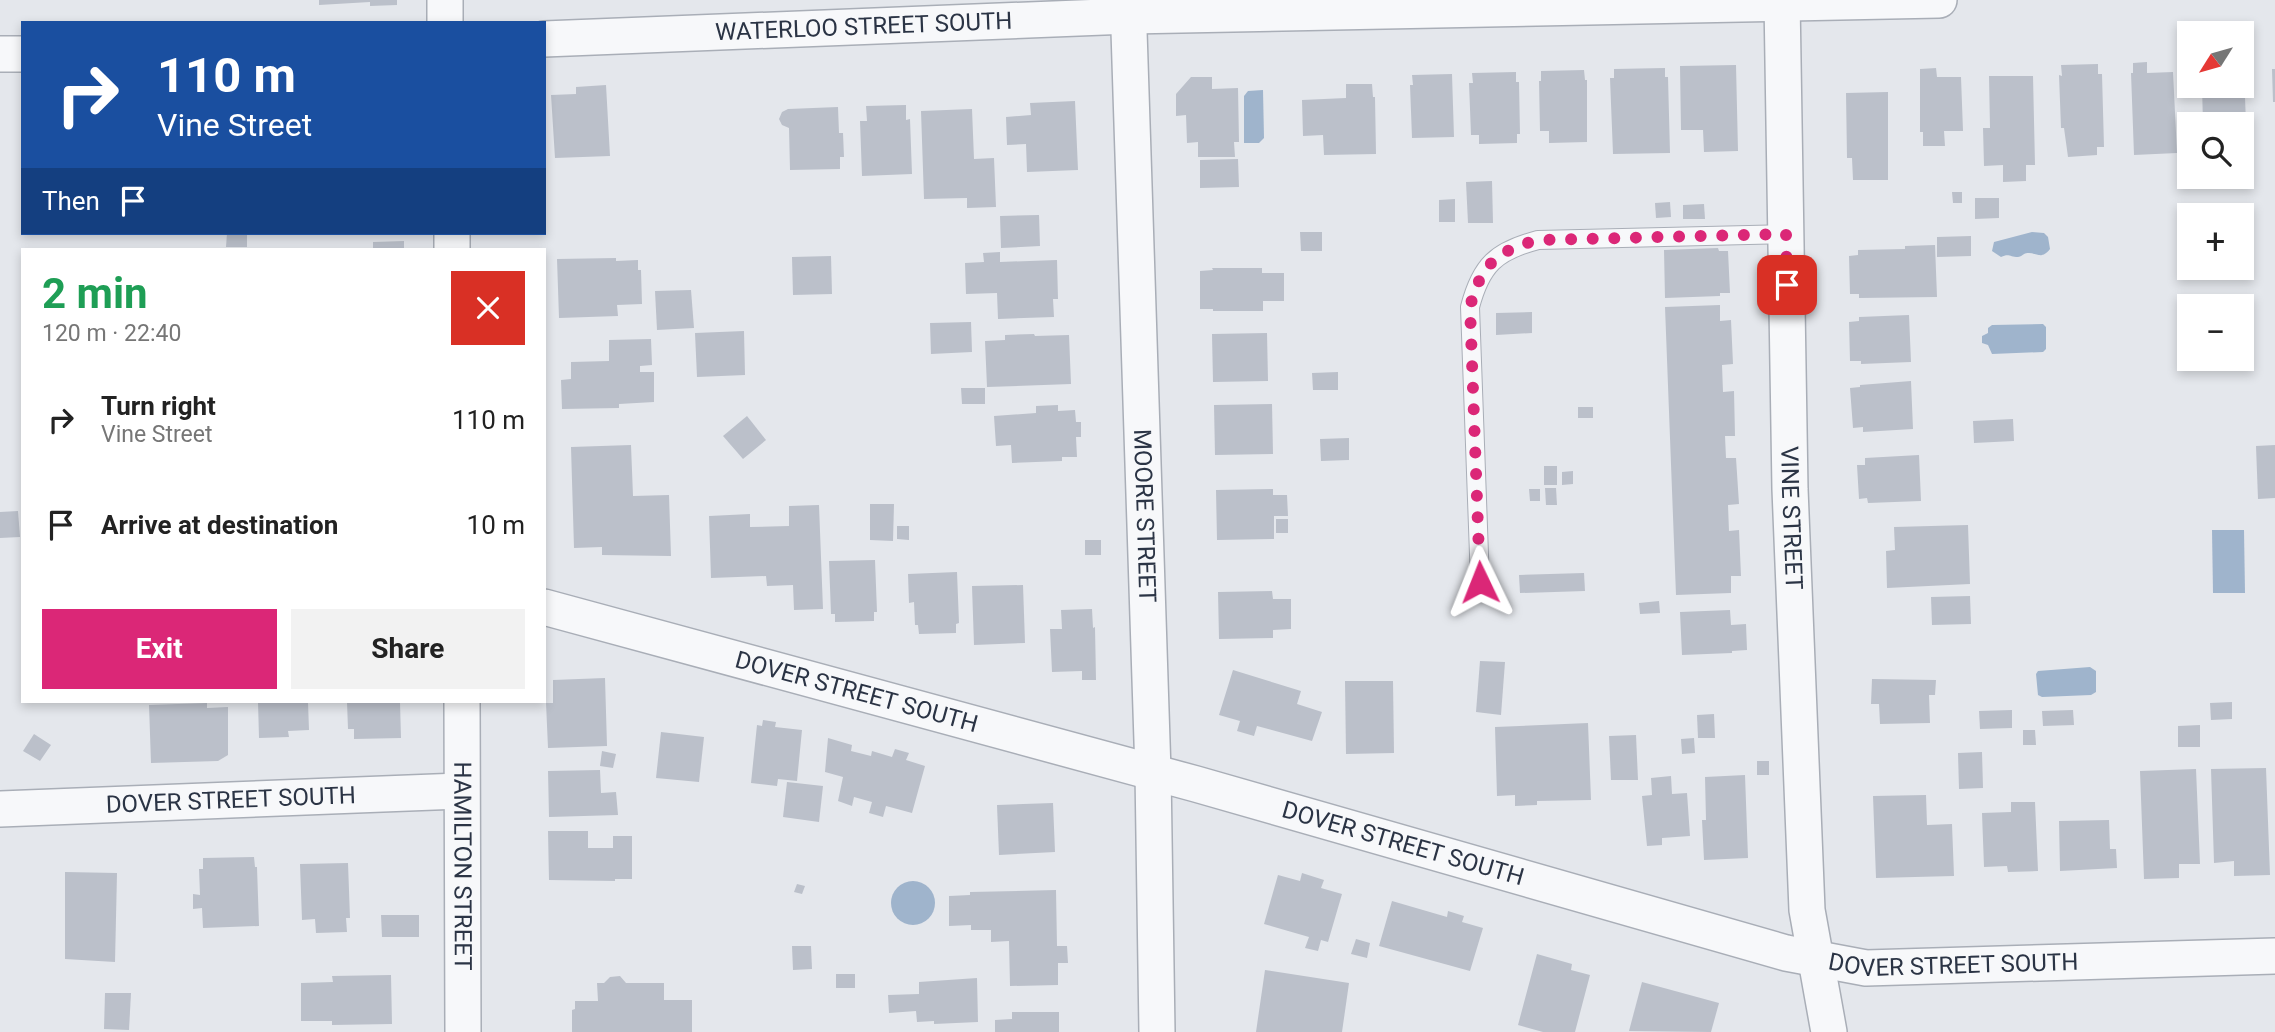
<!DOCTYPE html>
<meta charset="utf-8">
<style>
body{margin:0;font-family:Roboto,sans-serif;background:#f2f2f2;color:#222;height:100vh;display:flex;flex-direction:column;font-size:26px;white-space:nowrap}
*{box-sizing:border-box;margin:0}
p{font-size:23px;color:#767676}
.icon{flex:none;width:38px;height:38px;fill:none;stroke:currentColor;stroke-width:2;stroke-linecap:round;stroke-linejoin:round}
.map{position:relative;flex:1;overflow:hidden}
.sheet{position:absolute;left:21px;top:248px;width:525px;height:455px;display:flex;flex-direction:column;background:#fff;border-radius:0px;box-shadow:0 4px 10px #0003}
.sheet>*{flex:none}
.banner{position:absolute;left:21px;top:21px;width:525px;height:214px;border-radius:0px;box-shadow:0 4px 10px #0003;background:#1a4fa0;color:#fff;overflow:hidden}
.needle{width:46px;rotate:233deg}
.fabs{position:absolute;left:2177px;top:21px;display:grid;gap:14px}
.fabs a{display:grid;place-items:center;width:77px;height:77px;border-radius:0px;background:#fff;box-shadow:0 4px 10px #0003;font-size:35px}
.pin{position:absolute;display:grid;place-items:center;width:60px;height:60px;color:#fff;margin:-30px;border-radius:14px;box-shadow:0 4px 10px #0006}
.me{position:absolute;width:77px;margin:-38px;rotate:358deg;stroke-linejoin:round;filter:drop-shadow(0 0 5px #0008)}
.turn{display:flex;align-items:center;gap:24px;height:147px;padding:0 21px;font-size:32px}
.turn .icon{width:91px;height:91px;stroke-width:2.5}
.turn b{display:block;font-size:49px;line-height:60px}
.then{display:flex;align-items:center;height:66px;padding:0 21px;background:#0003;gap:14px;font-size:26px}
.round{display:grid;place-items:center;flex:none;width:74px;height:74px;border-radius:0px;background:#f2f2f2}
.overview{display:flex;align-items:center;justify-content:space-between;height:119px;padding:0 21px}
h1{font-size:42px;font-weight:700;line-height:52px;color:#1e9e55}
.action{display:flex;gap:14px;margin-top:auto;padding:14px 21px}
.action a{flex:1;height:80px;border-radius:0px;background:#db2777;color:#fff;font-size:28px;font-weight:700;line-height:80px;text-align:center}
.action a+a{background:#f2f2f2;color:#222}
ul{padding:0;list-style:none}
li{display:flex;align-items:center;gap:21px;height:105px;padding:0 21px}
li div{flex:1}
li b{display:block;font-size:26px}
li em{font-style:normal}
.map>svg:first-child{display:block}
.water{fill:#9fb4cc}
.building{fill:#bbc0ca}
.lines{fill:none;stroke-linecap:round;stroke-linejoin:round}
.service-casing{stroke:#a9aeb7;stroke-width:20}
.minor-casing{stroke:#a9aeb7;stroke-width:38}
.service{stroke:#f7f8fa;stroke-width:18}
.minor{stroke:#f7f8fa;stroke-width:35}
.route{stroke:#db2777;stroke-width:12;stroke-dasharray:0 21.6}
.labels{text-anchor:middle;dominant-baseline:central;stroke-width:7;stroke-linejoin:round;paint-order:stroke}
.street-label{font-size:24px;fill:#2b3445;stroke:#f4f6f9}
</style>
<div class="map">
<svg width="2275" height="1032" viewBox="0 0 2275 1032">
<rect width="100%" height="100%" fill="#e4e7ec"/>
<g class="water">
<path d="M1263,90L1264,138L1259,143H1244V96L1248,91Z"/>
<path d="M2032,232L2044,233L2048,237L2050,249C2042,259 2039,254 2029,253C2023,253 2023,256 2018,257C2010,257 2009,253 2001,257L1992,251L1994,242Z"/>
<path d="M2043,324L2046,327V349L2043,352L1992,354L1988,345L1982,343V336L1988,333V328L1992,325Z"/>
<path d="M2212,530H2244L2245,593H2213Z"/>
<path d="M2090,667L2096,671V692L2091,695L2042,697L2038,695L2036,674L2038,671Z"/>
<circle cx="913" cy="903" r="22"/>
</g>
<g class="building">
<path d="M319,0H397V5L370,6V2L319,5Z"/>
<path d="M2147,62V73L2173,72L2177,153L2134,155L2131,73H2133V63Z"/>
<path d="M2098,64V74H2102L2104,147H2097V155L2068,157L2064,128H2061L2059,75L2062,76L2061,65Z"/>
<path d="M1736,65L1738,151L1704,152L1703,130H1681L1680,66Z"/>
<path d="M1665,68V77H1668L1670,153L1613,154L1610,78H1614V69Z"/>
<path d="M1936,68L1937,77H1961L1963,131H1944L1945,146H1923V132H1920V69Z"/>
<path d="M2272,69H2275V102H2273Z"/>
<path d="M1584,70L1585,80H1587V142L1549,143V131H1540L1539,81H1541V71Z"/>
<path d="M1516,72V82H1519L1520,134H1517V143L1479,144V135H1471L1469,83H1473L1472,73Z"/>
<path d="M2242,72H2244L2246,123L2203,124L2202,86H2242Z"/>
<path d="M1452,74L1454,137L1412,138L1410,85H1413L1412,75Z"/>
<path d="M1989,76H2033L2035,165H2026V181L2003,182V165L1984,166L1983,128H1990Z"/>
<path d="M1191,77H1212V89L1238,88L1239,142H1234L1235,157H1198V142L1187,143L1186,115L1176,116V94Z"/>
<path d="M1346,84H1372L1373,97H1375L1376,154L1324,155L1323,135L1303,136L1302,100L1346,98Z"/>
<path d="M606,85L610,156L555,158L551,95L576,94V87Z"/>
<path d="M1888,92V180H1853L1852,158H1847L1846,93Z"/>
<path d="M1075,101L1078,170L1027,172L1026,144L1007,145L1006,117L1031,115L1030,103Z"/>
<path d="M906,105V120L910,119L912,174L862,176L860,121H867L866,106Z"/>
<path d="M838,107L839,133H843L844,157H840V169L790,170L789,128L782,125L779,119L782,112L788,109Z"/>
<path d="M972,109L974,159L994,158L996,207L967,208V198L924,199L921,111Z"/>
<path d="M1238,159L1239,187L1200,188V160Z"/>
<path d="M1492,181L1493,223H1468L1466,182Z"/>
<path d="M1952,192H1962V203H1953Z"/>
<path d="M1975,198H1999V218L1975,219Z"/>
<path d="M1455,199V222H1439V200Z"/>
<path d="M1670,202L1671,217L1656,218L1655,203Z"/>
<path d="M1704,204L1705,219H1683V205Z"/>
<path d="M1039,215L1040,246L1001,248L1000,216Z"/>
<path d="M1300,232H1322V251H1301Z"/>
<path d="M227,233H247V247H226Z"/>
<path d="M1971,236V256L1937,257V237Z"/>
<path d="M404,241V250H373V242Z"/>
<path d="M1935,245L1937,297L1859,298V294H1850L1849,256L1858,255V250L1905,249V246Z"/>
<path d="M1718,248L1719,251H1728L1730,293H1720V296L1665,298L1664,250Z"/>
<path d="M1000,252V262L1057,260L1058,299H1053L1054,317L998,319L997,293L966,294L965,263L984,262L983,253Z"/>
<path d="M831,256L832,294L793,295L792,257Z"/>
<path d="M616,258V261L638,260V270H641L642,304L617,305L618,316L559,318L557,259Z"/>
<path d="M1212,268H1262V273H1284V301H1263V311H1213V309H1200V271L1213,270Z"/>
<path d="M691,290L694,328L657,330L655,291Z"/>
<path d="M1720,305V321L1731,320L1733,364L1722,365L1723,392L1734,391L1735,436H1725L1726,458H1736L1739,504L1728,505L1729,531L1739,530L1741,576H1731V593L1676,595L1665,307Z"/>
<path d="M1532,312V333L1496,335V313Z"/>
<path d="M1909,315L1911,362L1861,364V361H1850L1849,322L1859,321V317Z"/>
<path d="M971,322L972,352L931,354L930,323Z"/>
<path d="M744,331L745,375L697,377L695,333Z"/>
<path d="M1267,333L1268,381L1213,382L1212,334Z"/>
<path d="M1034,334L1035,336L1069,335L1071,384L987,387L985,341L1005,340V335Z"/>
<path d="M651,339L652,365L640,366V372H654V402L619,404V408L562,409L561,380L571,379V362L609,361V340Z"/>
<path d="M1338,372V390H1313L1312,373Z"/>
<path d="M1911,381L1913,429L1863,432V427L1853,428L1850,388L1860,387V385Z"/>
<path d="M961,388H985V404H962Z"/>
<path d="M1272,404L1273,454L1215,455L1214,405Z"/>
<path d="M1058,405V411L1075,410L1076,422H1081V437H1076L1077,457H1062V461L1012,463L1011,445L996,446L994,416L1036,413V406Z"/>
<rect x="1578" y="407" width="15" height="11"/>
<path d="M747,416L766,440L743,459L723,436Z"/>
<path d="M2013,419L2014,441L1974,443L1973,421Z"/>
<path d="M1349,438V460L1321,461L1320,439Z"/>
<path d="M631,445L633,496L669,495L671,556L602,555V547L574,548L571,447Z"/>
<path d="M2275,445V498L2258,499L2256,446Z"/>
<path d="M1919,455L1921,501L1868,503L1867,498L1859,499L1857,465H1865V458Z"/>
<rect x="1544" y="466" width="13" height="19"/>
<path d="M1573,471V484L1562,485V472Z"/>
<path d="M1545,488H1556L1557,505H1546Z"/>
<path d="M1273,489V495H1287L1288,516H1274V539L1217,540L1216,490Z"/>
<path d="M1529,489H1540V501H1530Z"/>
<path d="M870,504H894L893,541L870,540Z"/>
<path d="M819,505L823,609L794,610L793,585L767,586L766,576L711,578L709,516L750,514V527L789,526V506Z"/>
<path d="M18,511L20,537L0,538V512Z"/>
<rect x="1276" y="519" width="12" height="14"/>
<path d="M1968,525L1970,584L1887,588L1886,551L1895,550L1894,527Z"/>
<path d="M897,526H909V540L897,539Z"/>
<rect x="1085" y="540" width="16" height="15"/>
<path d="M875,560L877,612H874V621L835,622V614H831L829,561Z"/>
<path d="M957,572L959,623L956,624V633L919,634L918,625H915L914,602L909,603L908,574Z"/>
<path d="M1584,573L1585,591L1520,593L1519,575Z"/>
<path d="M1023,585L1025,643L974,645L972,586Z"/>
<path d="M1272,591L1273,599H1291V629L1273,630V638L1219,639L1218,592Z"/>
<path d="M1970,596L1971,624L1932,625L1931,597Z"/>
<path d="M1659,601L1660,613L1640,614L1639,603Z"/>
<path d="M1092,609L1093,628L1095,627L1096,680H1082V671L1052,672L1050,629H1062L1061,610Z"/>
<path d="M1730,610L1731,625L1746,624L1747,650L1732,651V653L1682,655L1680,612Z"/>
<path d="M1480,661L1505,662L1501,715L1476,712Z"/>
<path d="M1233,670L1301,691L1297,704L1322,712L1312,741L1257,726L1254,736L1237,731L1240,721L1219,715Z"/>
<path d="M605,678L607,746L548,748L546,703H553V680Z"/>
<path d="M1872,679L1936,680L1935,695H1929L1930,723L1880,724L1879,704H1871Z"/>
<path d="M1345,681H1393L1394,753L1346,754Z"/>
<path d="M258,702H308L309,730L288,731L289,737L259,738Z"/>
<path d="M347,702H400L401,738L354,739V729H348Z"/>
<path d="M2232,702V719L2211,720L2210,703Z"/>
<path d="M207,703V708L228,707V755L218,761L151,763L149,705Z"/>
<path d="M2012,710V728L1980,729L1979,711Z"/>
<path d="M2073,710L2074,725L2043,726L2042,711Z"/>
<path d="M1714,714L1715,738H1698L1697,715Z"/>
<path d="M763,720L776,722L775,727L802,730L797,781L778,779L777,786L751,783L757,725L762,726Z"/>
<path d="M1588,723L1591,800L1537,801V805L1515,806V795L1497,796L1495,727Z"/>
<path d="M2200,725V747H2178V726Z"/>
<path d="M2023,730H2035L2036,745H2023Z"/>
<path d="M661,732L704,737L699,782L656,778Z"/>
<path d="M34,734L51,745L40,761L23,751Z"/>
<path d="M1636,735L1638,780H1611L1609,736Z"/>
<path d="M828,738L852,745L851,751L871,756L872,751L892,757L895,749L909,753L906,760L925,766L912,813L886,806L883,817L869,813L872,802L854,797L852,806L838,801L843,777L825,772Z"/>
<path d="M1694,738L1695,753L1682,754L1681,739Z"/>
<path d="M602,751L616,754L613,768L600,766Z"/>
<path d="M1982,752L1983,788L1959,789L1958,753Z"/>
<rect x="1757" y="761" width="12" height="14"/>
<path d="M2266,768L2270,875L2234,876V861L2214,863L2211,769Z"/>
<path d="M2196,769L2200,864H2179V878L2144,879L2140,771Z"/>
<path d="M600,770L601,793L616,792L618,815L549,817L548,771Z"/>
<path d="M1745,775L1748,858L1704,860L1702,820H1706L1705,777Z"/>
<path d="M1671,776L1672,794L1687,793L1690,836L1662,838V845L1647,846L1642,796L1652,795L1651,778Z"/>
<path d="M787,782L823,786L819,822L783,817Z"/>
<path d="M1926,795L1927,825L1952,824L1954,876L1876,878L1873,796Z"/>
<path d="M2011,802H2035L2038,871L2008,872L2007,866L1984,867L1982,813L2011,812Z"/>
<path d="M1053,803L1055,852L999,855L997,805Z"/>
<path d="M2109,820L2110,849H2116L2117,868L2060,871L2059,821Z"/>
<path d="M548,831H588V848H613V836H632V879H615V881L549,880Z"/>
<path d="M254,857L255,867H257L259,926L203,928L202,908L193,909V894L200,895L199,869H203V858Z"/>
<path d="M348,863L350,918H346L347,932L316,933L315,919L302,920L300,864Z"/>
<path d="M65,872L117,873L115,962L65,959Z"/>
<path d="M1302,873L1324,880L1321,888L1342,894L1328,942L1321,940L1318,951L1305,948L1309,937L1264,924L1278,875L1300,881Z"/>
<path d="M797,884L805,886L802,894L794,892Z"/>
<path d="M1056,890L1057,946H1067L1068,963H1058V985L1010,986L1009,941L991,942V930H971V925L949,926V896L970,895V892Z"/>
<path d="M1392,901L1447,917L1448,911L1464,916L1462,922L1483,928L1470,971L1379,946Z"/>
<path d="M381,915H419V937H382Z"/>
<path d="M1356,939L1370,943L1367,958L1351,954Z"/>
<path d="M792,946H811L812,969L793,970Z"/>
<path d="M1537,954L1572,964L1571,970L1590,975L1575,1032H1543L1518,1025Z"/>
<path d="M1265,970L1349,983L1342,1032H1256Z"/>
<rect x="836" y="974" width="19" height="14"/>
<path d="M391,975L392,1024L332,1025V1021H301V983L333,982L332,976Z"/>
<path d="M620,976L626,983H664V1000H692V1032H572V1010L575,1009V1001H598L597,983H604L610,977Z"/>
<path d="M977,978L978,1022L934,1024V1021L917,1022L916,1011L889,1013L888,995L919,994V982Z"/>
<path d="M1642,982L1719,1003L1711,1032L1629,1031Z"/>
<path d="M105,993H131L129,1030L104,1029Z"/>
<path d="M1012,1012H1059V1032H995V1020L1012,1019Z"/>
</g>
<g class="lines">
<defs>
<path id="service" d="M1480,582L1470,307C1481,265 1496,251 1538,240L1786,234"/>
<g id="minor">
<path d="M445,0V23"/>
<path id="s1" d="M1128,0L1153,772L1157,1032"/>
<path id="s2" d="M1782,0L1790,489L1807,910L1829,1032"/>
<path id="s3" d="M544,39L1129,16L1939,0"/>
<path d="M0,54H23"/>
<path d="M452,233V250"/>
<path id="s4" d="M544,607L1196,784L1786,953L1866,968L2275,956"/>
<path id="s5" d="M462,702L463,1032"/>
<path id="s6" d="M0,809L460,791"/>
</g>
</defs>
<use href="#service" class="service-casing"/>
<use href="#minor" class="minor-casing"/>
<use href="#service" class="service"/>
<use href="#minor" class="minor"/>
</g>
<g class="lines">
<path class="route" d="M1480,582L1470,307C1481,265 1496,251 1538,240L1786,234L1787,285"/>
</g>
<g class="labels">
<g class="street-label">
<text stroke="none"><textPath href="#s3" startOffset="320">WATERLOO STREET SOUTH</textPath></text>
<text stroke="none"><textPath href="#s1" startOffset="516">MOORE STREET</textPath></text>
<text stroke="none"><textPath href="#s2" startOffset="518">VINE STREET</textPath></text>
<text stroke="none"><textPath href="#s4" startOffset="324">DOVER STREET SOUTH</textPath></text>
<text stroke="none"><textPath href="#s6" startOffset="231">DOVER STREET SOUTH</textPath></text>
<text stroke="none"><textPath href="#s4" startOffset="891">DOVER STREET SOUTH</textPath></text>
<text stroke="none"><textPath href="#s5" startOffset="164">HAMILTON STREET</textPath></text>
<text stroke="none"><textPath href="#s4" startOffset="1458">DOVER STREET SOUTH</textPath></text>
</g>
</g>
</svg>
<div class="fabs">
<a><svg class="needle" viewBox="-14 -14 28 28"><path d="M0-13l5 13h-10z" fill="#e53935"/><path d="M0 13l5-13h-10z" fill="#767676"/></svg></a>
<a><svg class="icon" aria-label="search" viewBox="0 0 24 24"><circle cx="10" cy="10" r="6"/><path d="M15 15l6 6"/></svg></a>
<a>+</a>
<a>−</a>
</div>
<div class="pin" style="left:1787px;top:285px;background:#d93025"><svg class="icon" aria-label="arrive" viewBox="0 0 24 24"><path d="M6 21V4h12l-3 4 3 4H6"/></svg></div>
<svg class="me" style="left:1480px;top:582px" viewBox="-20 -20 40 40"><path d="M0-17L14 15 0 8-14 15z" fill="#db2777" stroke="#fff" stroke-width="4"/></svg>
<div class="banner">
<div class="turn"><svg class="icon" aria-label="right" viewBox="0 0 24 24"><path d="M7 20v-9h11M14 6l5 5-5 5"/></svg><div><b>110 m</b>Vine Street</div></div>
<div class="then">Then<svg class="icon" aria-label="arrive" viewBox="0 0 24 24"><path d="M6 21V4h12l-3 4 3 4H6"/></svg></div>
</div>
<section class="sheet">
<div class="overview"><div><h1>2 min</h1><p>120 m · 22:40</p></div><a class="round" style="background:#d93025;color:#fff"><svg class="icon" aria-label="close" viewBox="0 0 24 24"><path d="M6 6l12 12M18 6L6 18"/></svg></a></div>
<ul>
<li><svg class="icon" aria-label="right" viewBox="0 0 24 24"><path d="M7 20v-9h11M14 6l5 5-5 5"/></svg><div><b>Turn right</b><p>Vine Street</p></div><em>110 m</em></li>
<li><svg class="icon" aria-label="arrive" viewBox="0 0 24 24"><path d="M6 21V4h12l-3 4 3 4H6"/></svg><div><b>Arrive at destination</b></div><em>10 m</em></li>
</ul>
<div class="action"><a>Exit</a><a>Share</a></div>
</section>
</div>
